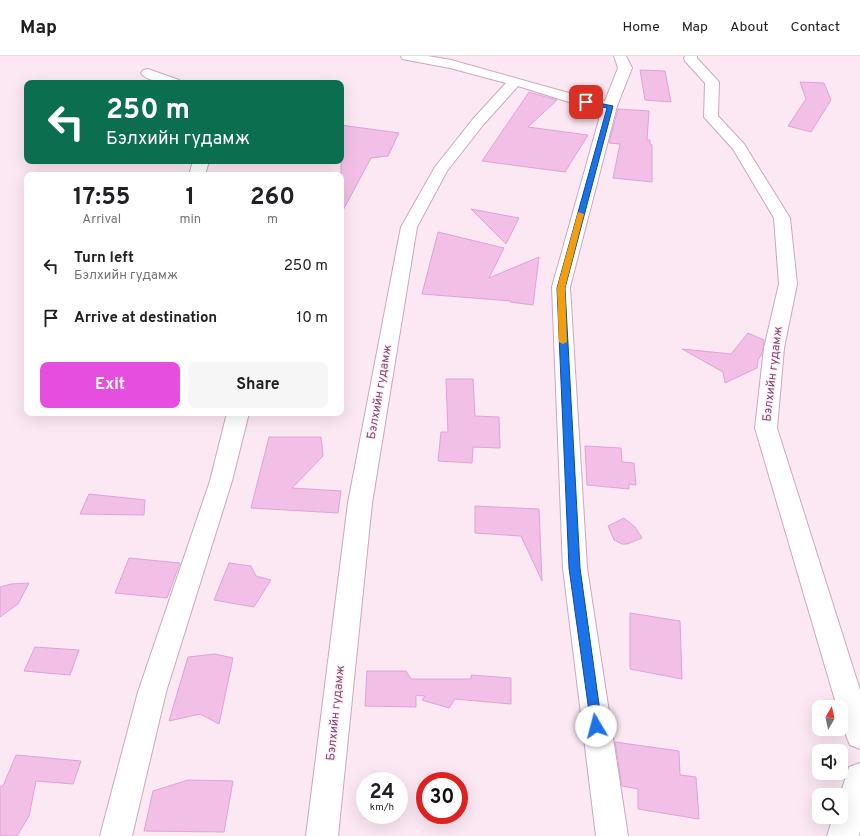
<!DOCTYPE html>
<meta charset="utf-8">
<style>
body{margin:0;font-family:Overpass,sans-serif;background:#f6f6f6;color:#202124;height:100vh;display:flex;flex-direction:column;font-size:15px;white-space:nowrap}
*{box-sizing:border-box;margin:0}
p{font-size:13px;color:#757577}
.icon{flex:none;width:22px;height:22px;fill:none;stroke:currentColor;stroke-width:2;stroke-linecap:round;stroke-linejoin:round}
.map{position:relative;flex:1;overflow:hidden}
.details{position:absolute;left:24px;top:116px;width:320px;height:244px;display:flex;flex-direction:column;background:#fff;border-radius:8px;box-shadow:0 4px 16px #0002}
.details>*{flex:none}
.banner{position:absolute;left:24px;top:24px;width:320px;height:84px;border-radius:8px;box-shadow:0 4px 16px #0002;background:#0b6e4f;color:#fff;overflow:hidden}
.needle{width:26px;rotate:9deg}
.controls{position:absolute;left:812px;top:644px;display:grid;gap:8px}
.controls a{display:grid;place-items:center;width:36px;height:36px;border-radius:8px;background:#fff;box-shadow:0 4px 16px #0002;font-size:20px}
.speed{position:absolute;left:356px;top:716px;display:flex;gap:8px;font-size:20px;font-weight:700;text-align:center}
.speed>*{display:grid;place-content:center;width:52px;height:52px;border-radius:50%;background:#fff;box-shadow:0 4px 16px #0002;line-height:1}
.speed small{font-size:10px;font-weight:400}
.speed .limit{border:6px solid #d22;background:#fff;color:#111}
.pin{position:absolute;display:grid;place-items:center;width:34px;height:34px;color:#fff;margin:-17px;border-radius:8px;box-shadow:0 2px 6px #0006}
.me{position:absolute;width:44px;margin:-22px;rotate:352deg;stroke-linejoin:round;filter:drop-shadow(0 0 3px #0008)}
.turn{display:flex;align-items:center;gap:14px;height:84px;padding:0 16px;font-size:18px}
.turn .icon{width:52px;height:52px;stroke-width:2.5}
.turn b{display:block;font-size:28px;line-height:34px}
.eta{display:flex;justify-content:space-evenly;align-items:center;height:68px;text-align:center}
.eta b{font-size:24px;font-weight:700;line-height:28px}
.cta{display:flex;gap:8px;margin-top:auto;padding:8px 16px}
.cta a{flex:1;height:46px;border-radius:8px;background:#e54ede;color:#fff;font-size:16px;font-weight:700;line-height:46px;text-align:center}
.cta a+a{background:#f6f6f6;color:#202124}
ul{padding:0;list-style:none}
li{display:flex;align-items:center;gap:12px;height:52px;padding:0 16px}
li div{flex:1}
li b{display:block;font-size:15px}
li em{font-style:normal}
header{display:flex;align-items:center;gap:24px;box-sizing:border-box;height:56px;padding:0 20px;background:#fff;border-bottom:1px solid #e0e0e0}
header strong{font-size:19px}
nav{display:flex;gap:22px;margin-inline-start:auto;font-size:14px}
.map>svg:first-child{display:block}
.building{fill:#f2c0e7;stroke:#e4a0d6}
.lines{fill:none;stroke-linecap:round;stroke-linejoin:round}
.minor-casing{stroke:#caa8c1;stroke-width:2}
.minor{fill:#fff;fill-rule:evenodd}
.route{fill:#1a73e8;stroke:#114b97}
.slow{fill:#f59e0b}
.labels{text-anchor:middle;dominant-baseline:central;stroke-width:3;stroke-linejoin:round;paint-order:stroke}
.street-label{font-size:12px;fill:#774c6f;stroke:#ffeef8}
</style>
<header>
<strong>Map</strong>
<nav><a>Home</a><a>Map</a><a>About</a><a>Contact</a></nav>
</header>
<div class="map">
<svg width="860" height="780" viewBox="0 0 860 780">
<rect width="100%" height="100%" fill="#fce8f3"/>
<g class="building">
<path d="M640,14L665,15L671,46L645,44Z"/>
<path d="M800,26L824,27L831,44L811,76L788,70L806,43Z"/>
<path d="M529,36L557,44L528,71L588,79L565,116L482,105Z"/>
<path d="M618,53L649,55L647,84H650V88L652,89V126L613,122L620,88L609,87Z"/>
<path d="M341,69L399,77L388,100L371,102L341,158Z"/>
<path d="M471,153L519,162L506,188Z"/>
<path d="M438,176L504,192L489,222L539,201L533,249L510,246L511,245L422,238Z"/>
<path d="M748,277L764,284L762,298L758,304L757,312L725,327L723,316L682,293L731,298Z"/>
<path d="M446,323H473L475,360L499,361L500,392L473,391L472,407L438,405L441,376H448Z"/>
<path d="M269,381H321L323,400L292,432L341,435L338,457L251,452Z"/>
<path d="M585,390L621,392L622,406L634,407L636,429L629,428V433L587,429Z"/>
<path d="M89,438L145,444L144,459L80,458Z"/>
<path d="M475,450L539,453L542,525L521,480L475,477Z"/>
<path d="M624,462L635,471L642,482L627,488H622L614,484L608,470Z"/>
<path d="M129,502L180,507L167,542L115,537Z"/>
<path d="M229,507L251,510L256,520L271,524L254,551L214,544Z"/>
<path d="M29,527L18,548L0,561V531L11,528Z"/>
<path d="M630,557L680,565L682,623L630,613Z"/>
<path d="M35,591L79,594L70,619L24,615Z"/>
<path d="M215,598L233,602L219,668L200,658L169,665L188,601Z"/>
<path d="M367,615H406L411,623H471V619L511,622V648L455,643L449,652L422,644L425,640L416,639V651L365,650Z"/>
<path d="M615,686L679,695L680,719L696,721L699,763L638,753V733L622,730Z"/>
<path d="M16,699L81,705L73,728L36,725L29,760L17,780H0V731L3,730Z"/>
<path d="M188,724L233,725L224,776L144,775L153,735Z"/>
</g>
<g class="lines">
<defs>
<g id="minor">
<path d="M401,0H428L451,4L576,39L605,45L618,12L614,0H626L632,12L617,50L570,231L587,512L628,780H596L563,512L552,231L602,53L569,46L518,30L483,69L447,115L417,171L372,447L338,780H306L348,447L401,171L435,111L473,63L506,27L450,12L402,3Z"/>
<path d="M685,0H697V2L719,26L718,60L744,88L790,162L797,228L784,292L777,372L860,634V693L850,689C844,676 841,665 841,651H837L755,372L764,292L779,228L774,162L733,93L704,61L705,27L685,5L684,2Z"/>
<path d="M148,13L179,24L181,27C170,27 148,27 141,17L143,14Z"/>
<path d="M193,105H209L205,119H189Z"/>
<path d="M227,357H249L232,425L166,636L132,780H100L138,636L210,425Z"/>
<path d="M860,707V775L859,780H827L833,761H841L840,739L849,711Z"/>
</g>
</defs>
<use href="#minor" class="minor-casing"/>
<use href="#minor" class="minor"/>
</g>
<path class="route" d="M584,44L613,50L565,232L580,512L602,670L601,674L596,675L592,674L591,670L569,512L557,232L607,52L584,47Z"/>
<path class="slow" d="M578,156L584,158L565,232L567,286L563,288L559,286L557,232Z"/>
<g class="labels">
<g class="street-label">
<text transform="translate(773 318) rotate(-83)">Бэлхийн гудамж</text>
<text transform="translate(380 336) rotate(-80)">Бэлхийн гудамж</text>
<text transform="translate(336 657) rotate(-84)">Бэлхийн гудамж</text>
</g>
</g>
</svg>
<div class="controls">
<a><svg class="needle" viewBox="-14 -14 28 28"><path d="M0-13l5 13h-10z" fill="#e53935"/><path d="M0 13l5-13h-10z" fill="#757577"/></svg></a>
<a><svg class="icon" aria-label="sound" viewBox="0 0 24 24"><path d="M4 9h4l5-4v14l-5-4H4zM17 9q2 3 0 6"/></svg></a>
<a><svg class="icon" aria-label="search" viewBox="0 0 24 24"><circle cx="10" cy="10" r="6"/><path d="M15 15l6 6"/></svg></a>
</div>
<div class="speed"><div>24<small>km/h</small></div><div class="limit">30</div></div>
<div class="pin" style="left:586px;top:46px;background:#d93025"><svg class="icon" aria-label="arrive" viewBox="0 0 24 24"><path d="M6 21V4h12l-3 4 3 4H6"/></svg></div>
<svg class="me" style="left:596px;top:670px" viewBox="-20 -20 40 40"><circle r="19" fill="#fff"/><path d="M0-13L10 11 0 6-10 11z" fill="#1a73e8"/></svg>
<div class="banner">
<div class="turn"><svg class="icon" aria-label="left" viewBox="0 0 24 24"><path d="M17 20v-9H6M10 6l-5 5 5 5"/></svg><div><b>250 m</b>Бэлхийн гудамж</div></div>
</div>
<section class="details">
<div class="eta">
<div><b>17:55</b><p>Arrival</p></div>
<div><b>1</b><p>min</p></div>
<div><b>260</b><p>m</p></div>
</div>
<ul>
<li><svg class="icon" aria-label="left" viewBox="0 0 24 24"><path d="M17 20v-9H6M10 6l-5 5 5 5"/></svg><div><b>Turn left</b><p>Бэлхийн гудамж</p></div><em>250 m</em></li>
<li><svg class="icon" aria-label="arrive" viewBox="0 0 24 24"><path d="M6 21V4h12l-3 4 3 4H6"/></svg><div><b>Arrive at destination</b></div><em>10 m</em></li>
</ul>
<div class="cta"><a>Exit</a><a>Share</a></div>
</section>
</div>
